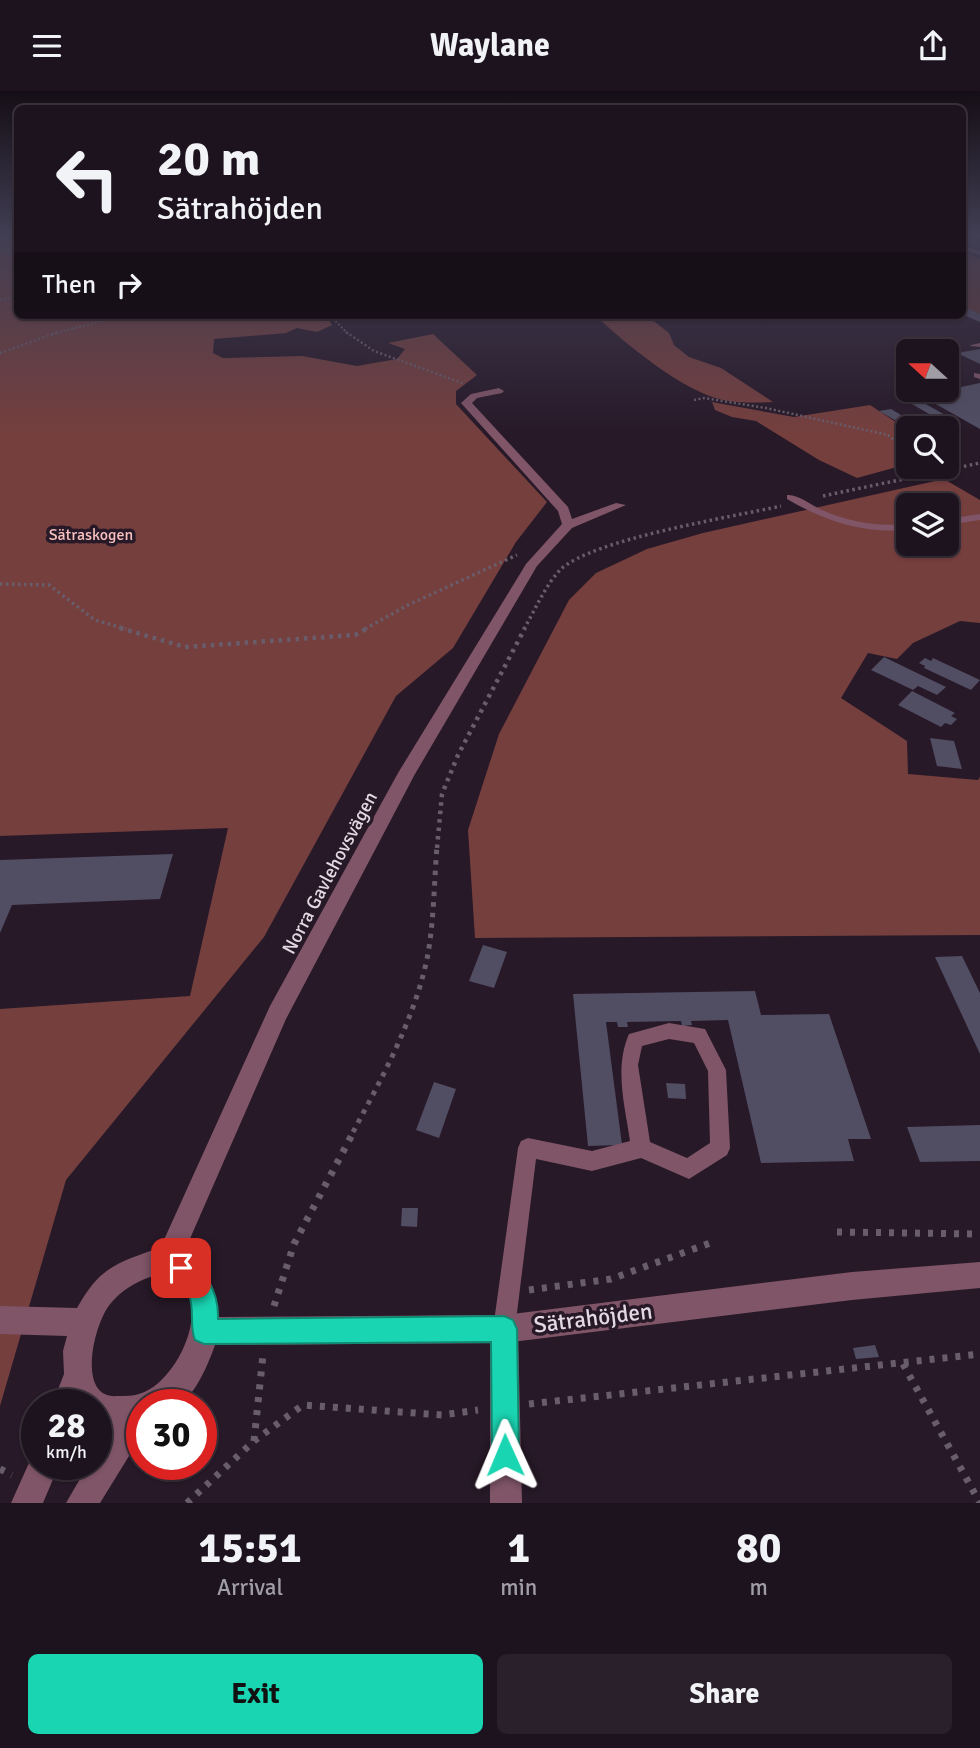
<!DOCTYPE html>
<meta charset="utf-8">
<style>
body{margin:0;font-family:Signika,sans-serif;background:#2a202b;color:#f1f3f6;height:100vh;display:flex;flex-direction:column;font-size:26px;white-space:nowrap}
*{box-sizing:border-box;margin:0}
p{font-size:23px;color:#a09ea4}
.icon{flex:none;width:38px;height:38px;fill:none;stroke:currentColor;stroke-width:2;stroke-linecap:round;stroke-linejoin:round}
.map{position:relative;height:1412px;overflow:hidden}
.details{display:flex;flex-direction:column;background:#1d131e;flex:1}
.details>*{flex:none}
.hud{position:absolute;left:14px;top:14px;width:952px;height:214px;border-radius:10px;box-shadow:0 2px 5px #0004,0 0 0 2px #3b323c;background:#1d131e;color:#f1f3f6;overflow:hidden}
.needle{width:46px;rotate:291deg}
.fabs{position:absolute;left:896px;top:248px;display:grid;gap:14px}
.fabs a{display:grid;place-items:center;width:63px;height:63px;border-radius:10px;background:#1d131e;box-shadow:0 2px 5px #0004,0 0 0 2px #3b323c;font-size:35px}
.speed{position:absolute;left:21px;top:1298px;display:flex;gap:14px;font-size:35px;font-weight:700;text-align:center}
.speed>*{display:grid;place-content:center;width:91px;height:91px;border-radius:50%;background:#1d131e;box-shadow:0 2px 5px #0004,0 0 0 2px #3b323c;line-height:1}
.speed small{font-size:18px;font-weight:400}
.speed .limit{border:10px solid #d22;background:#fff;color:#111}
.pin{position:absolute;display:grid;place-items:center;width:60px;height:60px;color:#fff;margin:-30px;border-radius:14px;box-shadow:0 4px 10px #0006}
.me{position:absolute;width:77px;margin:-38px;rotate:359deg;stroke-linejoin:round;filter:drop-shadow(0 0 5px #0008)}
.turn{display:flex;align-items:center;gap:24px;height:147px;padding:0 28px;font-size:32px}
.turn .icon{width:91px;height:91px;stroke-width:2.5}
.turn b{display:block;font-size:49px;line-height:60px}
.then{display:flex;align-items:center;height:66px;padding:0 28px;background:#0003;gap:14px;font-size:26px}
.eta{display:flex;justify-content:space-evenly;align-items:center;height:119px;text-align:center}
.eta b{font-size:42px;font-weight:700;line-height:49px}
.button{display:flex;gap:14px;margin-top:auto;padding:14px 28px}
.button a{flex:1;height:80px;border-radius:10px;background:#1ad5b2;color:#111;font-size:28px;font-weight:700;line-height:80px;text-align:center}
.button a+a{background:#2a202b;color:#f1f3f6}
header{display:flex;justify-content:space-between;align-items:center;height:91px;padding:0 28px;background:#1d131e;font-size:32px;font-weight:700}
.map>svg:first-child{display:block}
.green{fill:#643433}
.forest{fill:#753f3e;fill-rule:evenodd}
.building{fill:#514d63}
.lines{fill:none;stroke-linecap:round;stroke-linejoin:round}
.path-far5{stroke:#6a5d6b;stroke-width:2;stroke-dasharray:2 2;stroke-linecap:butt}
.path-far4{stroke:#6a5d6b;stroke-width:2.5;stroke-dasharray:2 2.5;stroke-linecap:butt}
.path-far3{stroke:#6a5d6b;stroke-width:3.5;stroke-dasharray:2.5 3.5;stroke-linecap:butt}
.path-far2{stroke:#6a5d6b;stroke-width:4.5;stroke-dasharray:3.5 5;stroke-linecap:butt}
.path-far1{stroke:#6a5d6b;stroke-width:5;stroke-dasharray:4.5 6;stroke-linecap:butt}
.path{stroke:#6a5d6b;stroke-width:7;stroke-dasharray:5 8;stroke-linecap:butt}
.service{fill:#7f5567;fill-rule:evenodd}
.minor{fill:#7f5567;fill-rule:evenodd}
.tertiary{fill:#7f5567;fill-rule:evenodd}
.route{fill:#1ad5b2;stroke:#118a74;stroke-width:2}
.labels{text-anchor:middle;dominant-baseline:central;stroke-width:7;stroke-linejoin:round;paint-order:stroke}
.far-park-label{font-size:16px;fill:#f9c2bf;stroke:#271928}
.street-label{font-size:19px;fill:#e3d9e4;stroke:#271928}
.near-street-label{font-size:23px;fill:#e3d9e4;stroke:#271928}
</style>
<header><svg class="icon" aria-label="menu" viewBox="0 0 24 24"><path d="M4 6h16M4 12h16M4 18h16"/></svg>Waylane<svg class="icon" aria-label="share" viewBox="0 0 24 24"><path d="M12 15V3M7 8l5-5 5 5M5 13v7h14v-7"/></svg></header>
<div class="map">
<svg width="980" height="1412" viewBox="0 0 980 1412">
<rect width="100%" height="100%" fill="#271928"/>
<path class="green" d="M968,163L980,168V231L963,223V164Z"/>
<g class="forest">
<path d="M0,144H17L18,224H326L332,234L317,241L297,237L286,242L214,248L213,262L223,267L302,265L357,275L397,268L405,258L388,252L433,243L477,284L456,300V313L547,411L516,451L453,557L396,605L264,846L66,1089L0,1315V918L190,905L228,737L0,745Z"/>
<path d="M595,224H646L669,242L674,254L689,266L721,277L773,311C757,312 738,312 723,309C684,301 624,252 595,224Z"/>
<path d="M712,311L794,326L870,314L908,339V373L857,387L819,369L756,330L732,326L715,319Z"/>
<path d="M944,388L980,409V532L960,530L913,552L897,568L868,562L841,607L907,650L908,683L978,689L980,686V844L475,847L468,739L499,643L569,509L596,482L647,458L703,442ZM908,415H947V453H908Z"/>
</g>
<g class="building">
<path d="M962,215L980,223V231L962,223Z"/>
<path d="M980,258V273L957,262Z"/>
<path d="M980,292V338L918,303L947,299Z"/>
<path d="M915,307L954,329L943,331L905,309Z"/>
<path d="M891,318L911,330L900,332L879,320Z"/>
<path d="M884,566L946,596L937,604L918,595L913,599L871,579Z"/>
<path d="M925,567L931,570L933,567L980,589L971,599L924,577L925,575L919,572Z"/>
<path d="M912,600L955,622L951,625L957,628L951,634L945,632L941,636L898,614Z"/>
<path d="M930,647L954,650L962,678L937,675Z"/>
<path d="M173,763L160,808L12,814L0,842V769Z"/>
<path d="M483,854L507,861L494,897L469,890Z"/>
<path d="M962,865L980,902V963L935,866Z"/>
<path d="M755,900L761,924L829,923L871,1048H848L854,1070L761,1072L728,929L691,930L692,934L682,935L681,930L627,931L628,936H618L617,931H606L622,1054L588,1055L573,903Z"/>
<path d="M434,991L456,998L439,1047L416,1039Z"/>
<path d="M666,992L685,993L686,1008L668,1007Z"/>
<path d="M980,1034V1070L920,1071L907,1036Z"/>
<path d="M402,1117H418L417,1136L401,1135Z"/>
<path d="M875,1254L879,1266L856,1268L853,1257Z"/>
</g>
<g class="lines">
<g class="path-far5">
<path d="M0,158L18,159"/>
<path d="M0,209L18,206"/>
<path d="M330,224L348,243"/>
<path d="M52,243L126,224"/>
</g>
<g class="path-far4">
<path d="M346,241L374,260L465,293"/>
<path d="M0,262L59,241"/>
<path d="M694,309L704,307L766,317L888,344L900,354L903,367L908,370"/>
</g>
<g class="path-far3">
<path d="M917,376L926,383"/>
<path d="M823,405L980,372"/>
<path d="M0,493L49,494L95,529L126,538"/>
<path d="M365,538L408,514L517,464"/>
<path d="M524,538C535,519 545,495 560,479C592,448 732,426 781,415"/>
</g>
<g class="path-far2">
<path d="M120,537L185,556L355,544L368,537"/>
<path d="M437,757L442,703L458,664L525,537"/>
</g>
<path class="path-far1" d="M353,1041C382,987 414,929 427,868C434,832 434,792 437,755"/>
<g class="path">
<path d="M837,1141L980,1143"/>
<path d="M529,1199L611,1188L713,1151"/>
<path d="M274,1215L294,1153L354,1040"/>
<path d="M903,1273L980,1412"/>
<path d="M529,1313L980,1263"/>
<path d="M254,1350L263,1264"/>
<path d="M0,1378L12,1384"/>
<path d="M187,1412L254,1350L303,1314L442,1324L478,1319"/>
</g>
<g class="service">
<path d="M962,155L980,160V164L962,158Z"/>
<path d="M933,224H941L949,229L944,230Z"/>
<path d="M980,252V256L970,255L971,254Z"/>
<path d="M974,282L980,283V288L974,286Z"/>
<path d="M787,404C798,403 811,414 822,419C849,431 878,436 908,433V439C865,443 824,430 787,408Z"/>
<path d="M980,423V429L947,434V428Z"/>
<path d="M669,932L705,938L726,979L730,1057L727,1064L689,1088L641,1067L592,1080L536,1068L515,1238L512,1246L504,1249L496,1246L493,1238L518,1057L521,1050L528,1047L592,1060L630,1050C625,1015 614,977 629,943ZM669,948L694,952L708,980L710,1052L687,1067L650,1051L638,974L642,955Z"/>
</g>
<g class="minor">
<path d="M972,144H980V148Z"/>
<path d="M499,297L504,300L502,302L477,307L472,312L568,416L572,428L616,412L626,414L572,437L537,475L415,683L286,928L175,1182L166,1186L157,1182L153,1173L270,915L398,682L526,473L562,433L558,420L461,312L471,303Z"/>
<path d="M504,1224L514,1228L518,1238L522,1412H490V1238L494,1228Z"/>
</g>
<g class="tertiary">
<path d="M150,1160C193,1160 217,1182 218,1226L504,1224L852,1181L980,1171V1197L852,1209L504,1252L215,1254C209,1271 194,1309 176,1314C166,1317 152,1314 142,1314V1344L100,1412H66L88,1374H96V1361L113,1335L96,1329V1314H52L64,1283L63,1260L67,1245L0,1243V1215L77,1217C98,1180 111,1174 150,1160ZM150,1186C157,1186 165,1185 171,1188C217,1206 178,1293 139,1303C133,1305 125,1305 118,1305C75,1309 94,1231 111,1212C122,1199 134,1192 150,1186Z"/>
<path d="M37,1362V1374H59L43,1412H11L33,1363Z"/>
</g>
</g>
<linearGradient id="sky" x2="0" y2="1"><stop stop-color="#150e16"/><stop offset="0.42" stop-color="#413e53"/><stop offset="1" stop-color="#413e53" stop-opacity="0"/></linearGradient>
<rect width="980" height="342" fill="url(#sky)"/>
<path class="route" d="M181,1165C205,1175 219,1202 218,1228L504,1225L513,1229L517,1238L519,1364L515,1373L505,1377L496,1373L492,1364L491,1251L204,1253L195,1249C189,1235 195,1219 189,1204C185,1193 174,1189 169,1177L172,1169Z"/>
<g class="labels">
<g class="far-park-label">
<text x="91" y="444">Sätraskogen</text>
</g>
<g class="street-label">
<text transform="translate(330 782) rotate(-62)">Norra Gavlehovsvägen</text>
</g>
<g class="near-street-label">
<text transform="translate(593 1227) rotate(-7)">Sätrahöjden</text>
</g>
</g>
</svg>
<div class="fabs">
<a><svg class="needle" viewBox="-14 -14 28 28"><path d="M0-13l5 13h-10z" fill="#e53935"/><path d="M0 13l5-13h-10z" fill="#a09ea4"/></svg></a>
<a><svg class="icon" aria-label="search" viewBox="0 0 24 24"><circle cx="10" cy="10" r="6"/><path d="M15 15l6 6"/></svg></a>
<a><svg class="icon" aria-label="layers" viewBox="0 0 24 24"><path d="M12 4l9 5-9 5-9-5zM3 14l9 5 9-5"/></svg></a>
</div>
<div class="speed"><div>28<small>km/h</small></div><div class="limit">30</div></div>
<div class="pin" style="left:181px;top:1177px;background:#d93025"><svg class="icon" aria-label="arrive" viewBox="0 0 24 24"><path d="M6 21V4h12l-3 4 3 4H6"/></svg></div>
<svg class="me" style="left:505px;top:1364px" viewBox="-20 -20 40 40"><path d="M0-17L14 15 0 8-14 15z" fill="#1ad5b2" stroke="#fff" stroke-width="4"/></svg>
<div class="hud">
<div class="turn"><svg class="icon" aria-label="left" viewBox="0 0 24 24"><path d="M17 20v-9H6M10 6l-5 5 5 5"/></svg><div><b>20 m</b>Sätrahöjden</div></div>
<div class="then">Then<svg class="icon" aria-label="right" viewBox="0 0 24 24"><path d="M7 20v-9h11M14 6l5 5-5 5"/></svg></div>
</div>
</div>
<section class="details">
<div class="eta">
<div><b>15:51</b><p>Arrival</p></div>
<div><b>1</b><p>min</p></div>
<div><b>80</b><p>m</p></div>
</div>
<div class="button"><a>Exit</a><a>Share</a></div>
</section>
